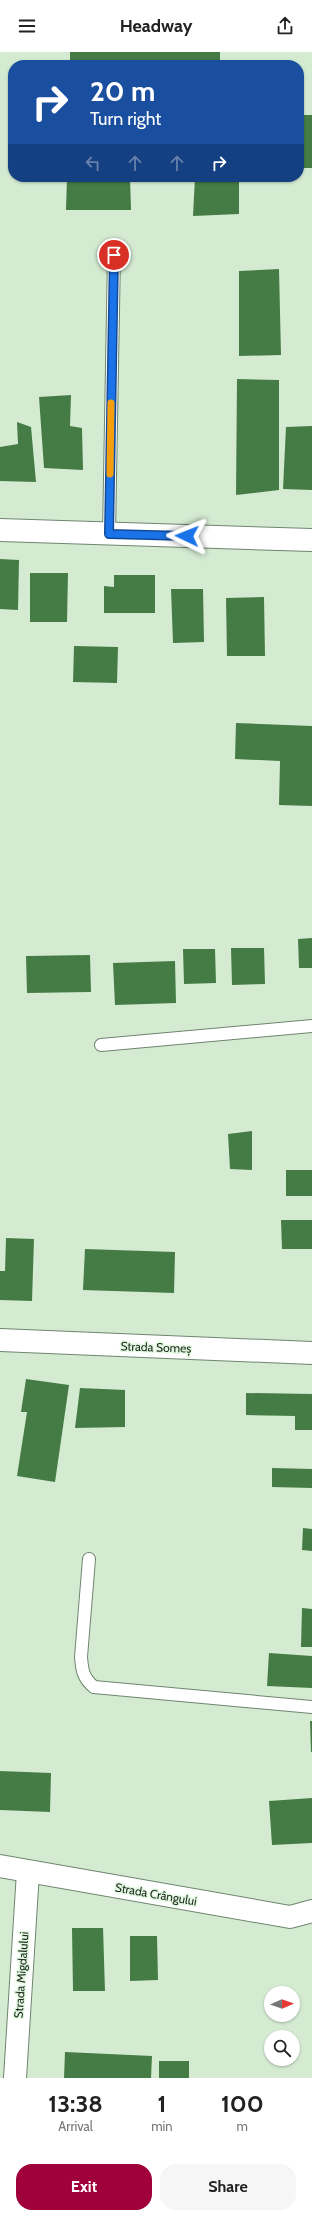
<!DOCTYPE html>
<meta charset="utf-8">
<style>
body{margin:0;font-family:Cabin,sans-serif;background:#f6f6f6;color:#222;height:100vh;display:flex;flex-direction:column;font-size:15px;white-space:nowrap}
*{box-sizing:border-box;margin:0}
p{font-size:13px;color:#767676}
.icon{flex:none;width:22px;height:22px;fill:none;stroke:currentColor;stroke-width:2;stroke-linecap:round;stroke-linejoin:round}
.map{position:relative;height:2026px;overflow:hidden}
.panel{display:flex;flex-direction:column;background:#fff;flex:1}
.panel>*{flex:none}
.guide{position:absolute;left:8px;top:8px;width:296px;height:122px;border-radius:16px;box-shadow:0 1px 3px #0004;background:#1a4fa0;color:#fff;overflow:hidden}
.needle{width:26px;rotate:88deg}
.buttons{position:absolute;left:264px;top:1934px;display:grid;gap:8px}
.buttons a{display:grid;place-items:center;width:36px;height:36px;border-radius:50%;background:#fff;box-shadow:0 1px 3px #0004;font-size:20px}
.pin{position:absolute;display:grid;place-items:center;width:34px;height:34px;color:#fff;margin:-17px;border:2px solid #fff;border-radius:50%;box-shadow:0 1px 4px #0007}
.me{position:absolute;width:44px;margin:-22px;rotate:272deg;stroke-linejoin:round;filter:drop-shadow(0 0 3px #0008)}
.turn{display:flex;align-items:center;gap:14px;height:84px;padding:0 16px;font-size:18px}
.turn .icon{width:52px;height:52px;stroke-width:2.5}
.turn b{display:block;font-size:28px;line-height:34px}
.lanes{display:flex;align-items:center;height:38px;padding:0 16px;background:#0003;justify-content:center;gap:20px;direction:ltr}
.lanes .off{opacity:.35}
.eta{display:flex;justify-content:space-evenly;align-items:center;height:68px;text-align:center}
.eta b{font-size:24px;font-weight:800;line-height:28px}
.primary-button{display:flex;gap:8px;margin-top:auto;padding:8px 16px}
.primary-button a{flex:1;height:46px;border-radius:16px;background:#a1013a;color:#fff;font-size:16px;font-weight:800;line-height:46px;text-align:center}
.primary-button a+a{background:#f6f6f6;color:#222}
header{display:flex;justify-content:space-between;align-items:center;height:52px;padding:0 16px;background:#fff;font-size:18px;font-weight:800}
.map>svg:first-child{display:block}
.building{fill:#457c45}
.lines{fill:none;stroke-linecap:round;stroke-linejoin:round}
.lane-casing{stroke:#6f856f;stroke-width:14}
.street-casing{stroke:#6f856f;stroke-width:24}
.lane{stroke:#fff;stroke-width:12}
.street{stroke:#fff;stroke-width:22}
.route-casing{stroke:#114b97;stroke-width:10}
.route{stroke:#1a73e8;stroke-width:7}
.slow{stroke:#f59e0b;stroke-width:7}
.labels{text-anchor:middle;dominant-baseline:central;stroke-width:3;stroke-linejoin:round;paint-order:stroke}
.street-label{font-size:12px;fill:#1d261d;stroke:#e1f9df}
</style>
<header><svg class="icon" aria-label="menu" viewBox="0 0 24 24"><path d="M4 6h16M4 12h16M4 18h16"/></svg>Headway<svg class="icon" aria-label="share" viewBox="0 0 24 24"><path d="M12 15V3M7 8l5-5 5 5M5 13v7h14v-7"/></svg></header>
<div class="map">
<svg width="312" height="2026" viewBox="0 0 312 2026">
<rect width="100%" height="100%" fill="#d4ebd2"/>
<g class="building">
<rect x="70" y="0" width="150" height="13"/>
<rect x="299" y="63" width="13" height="53"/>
<path d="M67,125H130L131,158H66Z"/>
<path d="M195,125H239V162L193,164Z"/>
<path d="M279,217L281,303L239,304V219Z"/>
<path d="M237,327L279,328V438L236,443Z"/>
<path d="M71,343L70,374L82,376L83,418L44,416L39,345Z"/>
<path d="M17,370L31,375L36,430L0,429V395L18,392Z"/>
<path d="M312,374V438L283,437L286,375Z"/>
<path d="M0,507L19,508L18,558L0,557Z"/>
<path d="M30,521H68L67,570H30Z"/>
<path d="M114,523H155V561H104V534L114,535Z"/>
<path d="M171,537H203L204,590L173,591Z"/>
<path d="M264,545L265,604H227L226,546Z"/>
<path d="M74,594L118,595L117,631L73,630Z"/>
<path d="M236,671L312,674V754L279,753L280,709L235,707Z"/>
<path d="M312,886V916H299L298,887Z"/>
<path d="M231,896H264L265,932L232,933Z"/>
<path d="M183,897H215L216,931L184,932Z"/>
<path d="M90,903L91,940L27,941L26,904Z"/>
<path d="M175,909L176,951L115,953L113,911Z"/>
<path d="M252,1079V1118L230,1117L228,1082Z"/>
<rect x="286" y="1118" width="26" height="26"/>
<path d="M281,1168H312V1197H282Z"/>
<path d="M6,1186L34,1187L32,1249L0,1248V1219H5Z"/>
<path d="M85,1197L175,1200L174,1241L83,1238Z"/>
<path d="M26,1327L69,1333L55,1430L17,1424L27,1360H21Z"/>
<path d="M80,1336L125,1338V1375L75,1376Z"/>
<path d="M246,1341L312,1342V1378H295V1364L246,1363Z"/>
<path d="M272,1416L312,1417V1436L272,1435Z"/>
<path d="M303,1476L312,1477V1499L302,1498Z"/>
<path d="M302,1556L312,1557V1595H301Z"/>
<path d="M269,1601L312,1604V1636L267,1634Z"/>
<path d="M310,1669H312V1700H311Z"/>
<path d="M0,1719L51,1721L50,1760L0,1758Z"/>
<path d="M312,1746V1791L272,1793L269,1749Z"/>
<path d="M72,1876H103L105,1939H73Z"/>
<path d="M130,1884H157L158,1928L130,1929Z"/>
<path d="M65,2000L152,2004L151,2026H64Z"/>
<rect x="159" y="2009" width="30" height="17"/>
</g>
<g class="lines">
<defs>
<g id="lane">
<path d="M109,482L114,203"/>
<path d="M101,993L312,974"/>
<path d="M89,1507L81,1605C82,1618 83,1626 94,1635L312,1655"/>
</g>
<g id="street">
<path d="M0,478L312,488"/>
<path d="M0,1288L312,1301"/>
<path d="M0,1814L290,1865L312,1859"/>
<path d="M15,2026L28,1820"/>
</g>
</defs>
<use href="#lane" class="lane-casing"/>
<use href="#street" class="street-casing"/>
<use href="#lane" class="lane"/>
<use href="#street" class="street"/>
</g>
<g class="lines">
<defs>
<path id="route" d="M114,203L109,482L187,484"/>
</defs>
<use href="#route" class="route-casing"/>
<use href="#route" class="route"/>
<path class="slow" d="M110,422L111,351"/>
</g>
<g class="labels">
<g class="street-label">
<text transform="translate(156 1295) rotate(2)">Strada Someș</text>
<text transform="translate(156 1842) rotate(10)">Strada Crângului</text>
<text transform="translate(21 1923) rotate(-86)">Strada Migdalului</text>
</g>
</g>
</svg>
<div class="buttons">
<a><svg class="needle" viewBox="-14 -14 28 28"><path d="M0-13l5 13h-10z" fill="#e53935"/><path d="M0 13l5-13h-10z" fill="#767676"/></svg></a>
<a><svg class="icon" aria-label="search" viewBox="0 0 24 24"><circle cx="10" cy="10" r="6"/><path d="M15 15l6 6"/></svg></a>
</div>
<div class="pin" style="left:114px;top:203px;background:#d93025"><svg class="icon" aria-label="arrive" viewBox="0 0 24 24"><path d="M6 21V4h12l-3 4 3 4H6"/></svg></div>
<svg class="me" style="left:187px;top:484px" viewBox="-20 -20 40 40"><path d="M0-17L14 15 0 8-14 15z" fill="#1a73e8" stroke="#fff" stroke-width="4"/></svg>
<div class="guide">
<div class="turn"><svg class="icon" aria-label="right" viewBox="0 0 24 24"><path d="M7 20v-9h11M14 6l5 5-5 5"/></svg><div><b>20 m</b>Turn right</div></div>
<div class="lanes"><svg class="icon off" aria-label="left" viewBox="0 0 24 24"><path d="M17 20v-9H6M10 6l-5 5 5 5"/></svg><svg class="icon off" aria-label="ahead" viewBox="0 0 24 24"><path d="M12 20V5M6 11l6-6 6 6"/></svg><svg class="icon off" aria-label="ahead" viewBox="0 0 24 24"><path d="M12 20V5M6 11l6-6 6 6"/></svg><svg class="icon" aria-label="right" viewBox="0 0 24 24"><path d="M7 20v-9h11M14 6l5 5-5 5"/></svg></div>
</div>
</div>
<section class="panel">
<div class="eta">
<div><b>13:38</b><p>Arrival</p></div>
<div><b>1</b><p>min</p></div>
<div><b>100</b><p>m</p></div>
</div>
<div class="primary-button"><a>Exit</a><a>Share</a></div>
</section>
